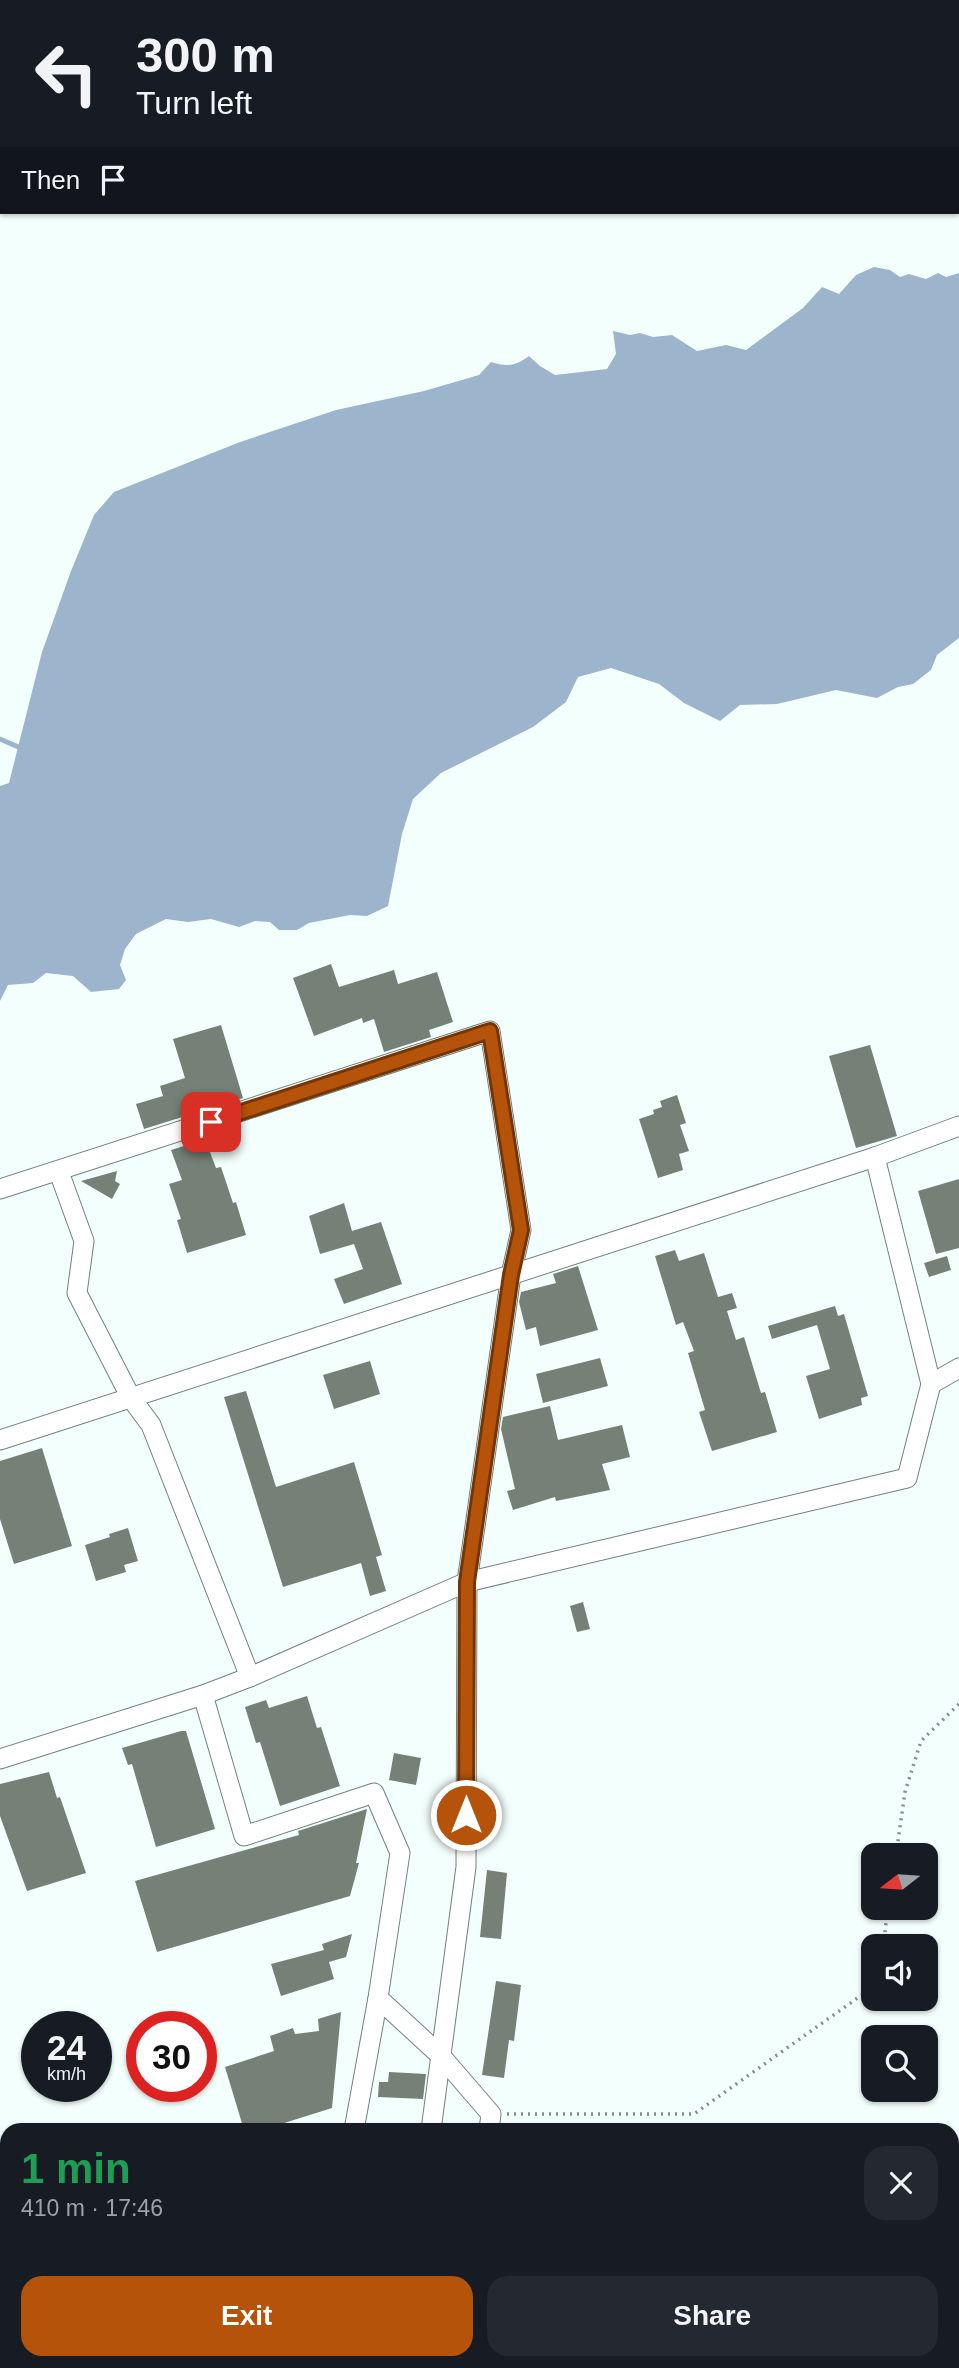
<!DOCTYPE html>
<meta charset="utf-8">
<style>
body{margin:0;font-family:Helvetica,sans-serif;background:#242831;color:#f1f3f6;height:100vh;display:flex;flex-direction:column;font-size:26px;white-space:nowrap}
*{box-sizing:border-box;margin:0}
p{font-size:23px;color:#9ea1a6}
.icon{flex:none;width:38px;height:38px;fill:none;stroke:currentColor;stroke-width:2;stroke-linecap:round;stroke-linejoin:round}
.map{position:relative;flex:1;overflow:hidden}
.drawer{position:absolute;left:0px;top:2123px;width:959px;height:247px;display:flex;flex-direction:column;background:#171b24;border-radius:21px 21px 0 0;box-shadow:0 2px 5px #0004}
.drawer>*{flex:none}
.guide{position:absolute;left:0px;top:0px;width:959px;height:214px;box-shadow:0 2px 5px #0004;background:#171b24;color:#f1f3f6;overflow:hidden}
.needle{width:46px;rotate:253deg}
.tools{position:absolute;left:861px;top:1843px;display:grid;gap:14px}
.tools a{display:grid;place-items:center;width:77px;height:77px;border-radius:14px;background:#171b24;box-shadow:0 2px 5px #0004;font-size:35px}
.speed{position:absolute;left:21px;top:2011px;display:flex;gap:14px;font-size:35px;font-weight:700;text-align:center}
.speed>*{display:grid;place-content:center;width:91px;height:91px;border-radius:50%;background:#171b24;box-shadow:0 2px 5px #0004;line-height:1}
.speed small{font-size:18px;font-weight:400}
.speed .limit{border:10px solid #d22;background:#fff;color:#111}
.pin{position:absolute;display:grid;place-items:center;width:60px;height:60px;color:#fff;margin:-30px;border-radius:14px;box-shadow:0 4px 10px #0006}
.me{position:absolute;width:77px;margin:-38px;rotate:0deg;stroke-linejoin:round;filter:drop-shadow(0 0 5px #0008)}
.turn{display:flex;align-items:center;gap:24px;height:147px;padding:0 21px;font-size:32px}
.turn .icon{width:91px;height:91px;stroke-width:2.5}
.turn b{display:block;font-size:49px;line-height:60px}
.then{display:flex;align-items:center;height:66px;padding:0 21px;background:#0003;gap:14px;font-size:26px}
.round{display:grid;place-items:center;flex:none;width:74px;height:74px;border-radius:21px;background:#242831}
.headline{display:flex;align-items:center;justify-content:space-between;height:119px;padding:0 21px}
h1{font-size:42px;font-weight:600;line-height:52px;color:#1e9e55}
.button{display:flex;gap:14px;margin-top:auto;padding:14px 21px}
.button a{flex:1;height:80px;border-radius:21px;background:#b45309;color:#fff;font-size:28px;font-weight:600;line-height:80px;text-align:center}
.button a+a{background:#242831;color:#f1f3f6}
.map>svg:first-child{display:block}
.water{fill:#9cb5cc}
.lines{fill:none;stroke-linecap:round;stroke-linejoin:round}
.stream{stroke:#9cb5cc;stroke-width:5}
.building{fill:#758176}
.minor-casing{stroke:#70827e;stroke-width:21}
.path{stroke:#838d8a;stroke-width:3.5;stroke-dasharray:2 5;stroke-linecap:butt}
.minor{stroke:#fff;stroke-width:19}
.route-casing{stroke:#753606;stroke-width:18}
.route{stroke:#b45309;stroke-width:12}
</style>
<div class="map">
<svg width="959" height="2368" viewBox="0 0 959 2368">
<rect width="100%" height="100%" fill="#f3fffc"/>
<path class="water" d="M874,267L890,270L900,277L909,274L926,279L938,273L946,277L959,273V638L937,655L931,670L913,684L898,687L877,698L836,690L777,704L740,705L720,721L684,703L659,684L611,668L578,677L566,702L533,727L441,773L413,799L402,834L388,906L367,916L350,915L309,923L297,930H279L270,922L255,921L239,927L211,919L188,922L166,919L136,934L125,949L120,965L126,980L119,989L91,992L73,976L46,973L33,983L8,985L0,1001V786L9,783L42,652L71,571L94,515L114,492L240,442L336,410L424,391L479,375L491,362C507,367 516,366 529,356L540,366L555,375L607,369L616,354L613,331L630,335L640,333L653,337L672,335L697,351L726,345L746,350L803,308L822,287L839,294L856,275Z"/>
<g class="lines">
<path class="stream" d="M0,739L23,749"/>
</g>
<g class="building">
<path d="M331,964L339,987L394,970L398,984L437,972L453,1022L429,1030L431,1037L384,1052L374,1019L363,1023L362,1018L314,1036L293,978Z"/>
<path d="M221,1025L243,1098L144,1129L136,1104L163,1096L160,1086L185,1078L173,1039Z"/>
<path d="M870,1045L897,1136L856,1148L829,1056Z"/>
<path d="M677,1095L686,1123L680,1125L689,1151L679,1154L683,1170L658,1178L639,1119L654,1114L653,1110L662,1107L660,1101Z"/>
<path d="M197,1142L199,1150L208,1147L216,1168L221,1167L233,1203L236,1202L246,1235L187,1253L177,1220L181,1219L169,1184L182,1180L171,1150Z"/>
<path d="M117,1171L115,1181L120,1184L112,1199L81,1181Z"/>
<path d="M959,1179V1248L936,1254L918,1191Z"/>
<path d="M344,1203L352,1231L381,1222L402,1284L344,1304L334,1279L363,1269L354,1244L320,1254L309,1216Z"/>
<path d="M675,1250L679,1261L704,1253L718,1297L732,1293L737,1308L727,1311L736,1340L744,1337L761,1393L765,1392L777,1432L712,1451L699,1412L705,1410L688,1353L694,1351L683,1322L676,1325L655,1256Z"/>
<path d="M947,1256L951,1270L929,1277L924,1263Z"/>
<path d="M578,1266L598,1330L540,1346L536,1327L526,1330L519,1302L521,1292L556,1283L553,1274Z"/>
<path d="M835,1306L838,1316L844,1314L868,1396L861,1398L862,1405L819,1419L806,1376L830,1369L817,1325L772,1339L768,1326Z"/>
<path d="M600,1358L608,1386L543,1403L536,1374Z"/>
<path d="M370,1361L380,1394L334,1409L323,1375Z"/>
<path d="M246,1391L276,1487L354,1462L382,1555L376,1557L386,1591L370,1596L361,1563L283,1587L224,1397Z"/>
<path d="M550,1406L558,1440L622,1425L630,1457L602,1464L610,1490L556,1501L555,1497L513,1510L507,1491L515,1489L501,1429L503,1417Z"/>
<path d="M42,1448L72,1546L14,1564L0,1519V1461Z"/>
<path d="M128,1528L138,1561L124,1565L126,1572L96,1581L85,1545L110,1537L109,1534Z"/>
<path d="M583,1602L590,1629L577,1632L570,1606Z"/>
<path d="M307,1696L317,1728L321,1727L340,1786L280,1806L260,1742L256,1743L245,1707L266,1700L269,1708Z"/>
<path d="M181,1731H186L215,1829L156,1847L132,1764L128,1765L122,1748Z"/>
<path d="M394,1753L421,1758L416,1785L389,1780Z"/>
<path d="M49,1772L57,1798L60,1797L86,1873L27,1891L0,1816V1784Z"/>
<path d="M367,1809L356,1863H359L350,1896L157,1952L135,1881L299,1835L298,1831Z"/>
<path d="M487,1870L507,1873L501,1939L480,1937Z"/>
<path d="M352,1934L346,1957L329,1962L334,1979L281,1996L271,1964L324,1950L322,1944Z"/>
<path d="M496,1981L521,1985L514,2041L509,2040L504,2078L482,2075Z"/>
<path d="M341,2012L332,2108L262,2130H244L225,2067L274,2051L270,2036L293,2028L295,2034L319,2031L318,2019Z"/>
<path d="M389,2072L426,2074L423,2099L378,2097L379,2082H388Z"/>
</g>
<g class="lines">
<defs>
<g id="minor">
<path d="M0,144L2,145"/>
<path d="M875,1157L931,1384"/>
<path d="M59,1172L84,1241L77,1293L131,1398L151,1425L250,1677"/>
<path d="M0,1189L490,1031L521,1230L511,1275L467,1582L466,1867L431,2130"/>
<path d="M0,1440L875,1157L959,1126"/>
<path d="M203,1695L244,1836L374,1793L400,1853L378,1998L354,2130"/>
<path d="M0,1759L203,1695L250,1677L467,1582L907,1478L931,1384L959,1368"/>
<path d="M378,1998L441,2056L491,2114L489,2130"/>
<path d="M952,2158L959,2156"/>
<path d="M421,2362L428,2368"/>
<path d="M310,2368L311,2362"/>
<path d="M330,2368L346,2362"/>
<path d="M395,2368V2362"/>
</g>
</defs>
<use href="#minor" class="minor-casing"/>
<g class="path">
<path d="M896,1855L905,1792L921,1741L959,1704"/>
<path d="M883,1946L888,1908"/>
<path d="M507,2114H694L873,1987"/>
</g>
<use href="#minor" class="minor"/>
</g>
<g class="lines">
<defs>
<path id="route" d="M211,1122L490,1031L521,1230L511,1275L467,1582L466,1815"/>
</defs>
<use href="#route" class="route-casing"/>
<use href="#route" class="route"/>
</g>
</svg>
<div class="tools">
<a><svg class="needle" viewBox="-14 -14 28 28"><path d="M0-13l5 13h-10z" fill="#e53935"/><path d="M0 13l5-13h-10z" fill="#9ea1a6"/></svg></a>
<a><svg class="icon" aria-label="sound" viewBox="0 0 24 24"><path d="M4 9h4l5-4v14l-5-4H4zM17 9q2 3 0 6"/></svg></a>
<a><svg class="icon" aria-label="search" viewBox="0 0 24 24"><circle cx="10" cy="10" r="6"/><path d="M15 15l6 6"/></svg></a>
</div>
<div class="speed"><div>24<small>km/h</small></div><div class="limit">30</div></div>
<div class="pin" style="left:211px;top:1122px;background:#d93025"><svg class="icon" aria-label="arrive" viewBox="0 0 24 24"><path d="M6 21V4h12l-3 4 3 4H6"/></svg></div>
<svg class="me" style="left:466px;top:1815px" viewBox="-20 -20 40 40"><circle r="17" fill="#b45309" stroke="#fff" stroke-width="3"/><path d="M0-11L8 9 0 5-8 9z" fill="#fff"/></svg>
<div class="guide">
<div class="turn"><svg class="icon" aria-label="left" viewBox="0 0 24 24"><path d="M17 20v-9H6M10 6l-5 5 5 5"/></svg><div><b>300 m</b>Turn left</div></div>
<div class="then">Then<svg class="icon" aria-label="arrive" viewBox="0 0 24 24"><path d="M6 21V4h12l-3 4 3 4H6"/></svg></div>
</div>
<section class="drawer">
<div class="headline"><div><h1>1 min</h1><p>410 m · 17:46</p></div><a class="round"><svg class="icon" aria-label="close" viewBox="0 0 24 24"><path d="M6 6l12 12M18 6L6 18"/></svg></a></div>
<div class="button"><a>Exit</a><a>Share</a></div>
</section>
</div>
